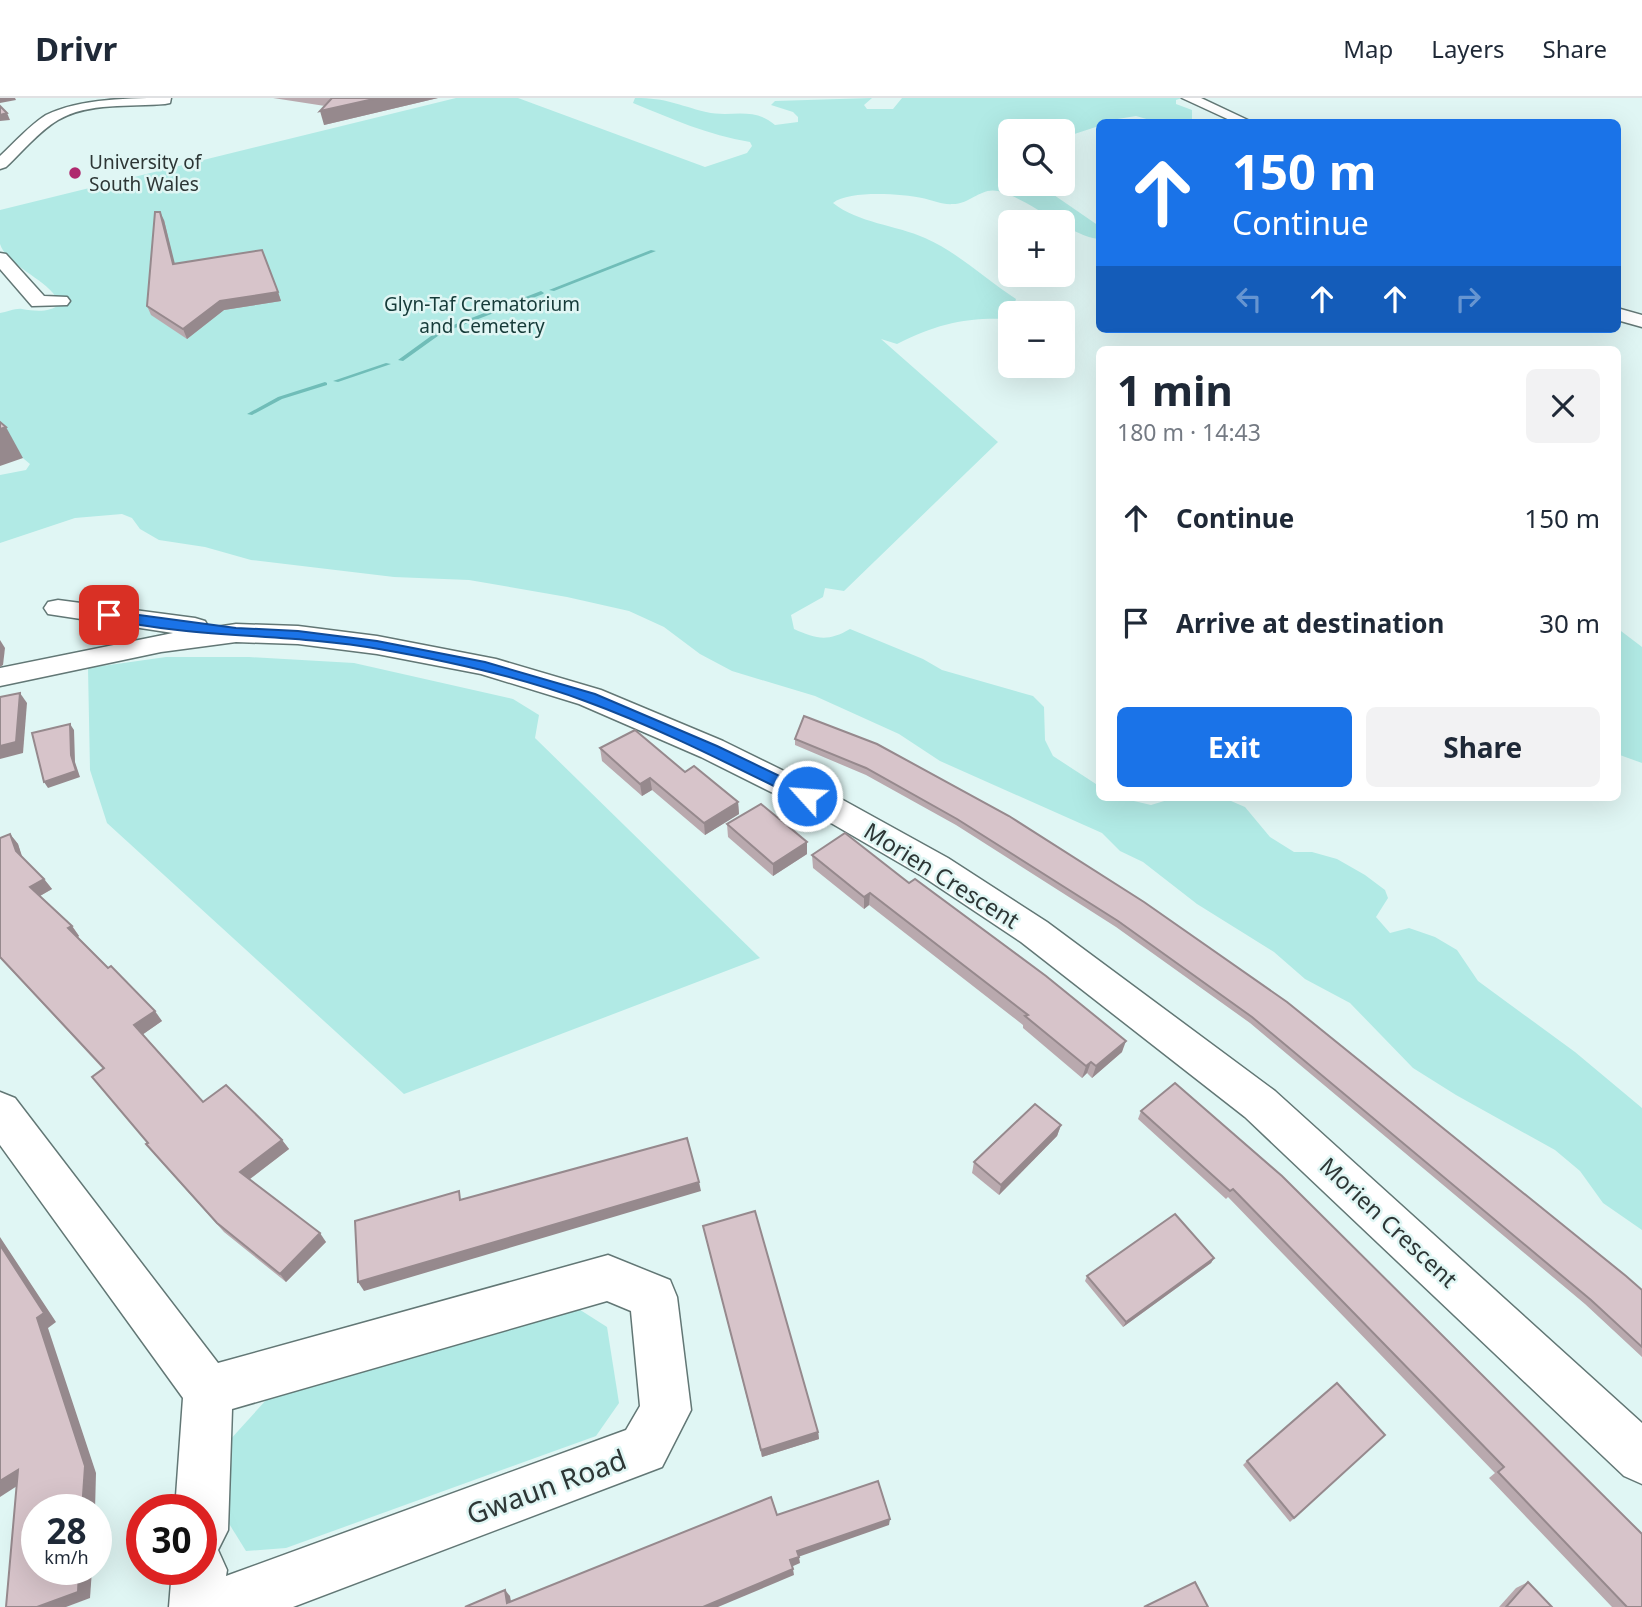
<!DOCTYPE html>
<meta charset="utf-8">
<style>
body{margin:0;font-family:"Noto Sans",sans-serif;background:#f2f2f3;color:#1f2937;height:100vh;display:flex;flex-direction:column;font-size:26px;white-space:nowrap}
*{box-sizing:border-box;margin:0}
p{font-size:23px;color:#747a83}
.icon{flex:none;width:38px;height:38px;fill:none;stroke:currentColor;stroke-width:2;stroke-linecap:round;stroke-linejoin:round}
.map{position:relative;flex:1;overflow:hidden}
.sheet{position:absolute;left:1096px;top:248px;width:525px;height:455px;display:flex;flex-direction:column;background:#fff;border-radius:10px;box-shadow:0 7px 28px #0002}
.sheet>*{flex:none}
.banner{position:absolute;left:1096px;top:21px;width:525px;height:214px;border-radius:10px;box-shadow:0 7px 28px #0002;background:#1a73e8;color:#fff;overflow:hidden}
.buttons{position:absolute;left:998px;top:21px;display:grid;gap:14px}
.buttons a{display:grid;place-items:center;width:77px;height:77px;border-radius:10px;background:#fff;box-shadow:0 7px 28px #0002;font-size:35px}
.speed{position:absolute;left:21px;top:1396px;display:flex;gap:14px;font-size:35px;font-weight:700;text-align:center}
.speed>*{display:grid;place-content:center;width:91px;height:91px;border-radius:50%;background:#fff;box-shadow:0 7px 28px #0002;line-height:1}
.speed small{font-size:18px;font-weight:400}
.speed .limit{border:10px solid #d22;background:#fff;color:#111}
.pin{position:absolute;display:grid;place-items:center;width:60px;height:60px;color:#fff;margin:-30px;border-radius:14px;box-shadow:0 4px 10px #0006}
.me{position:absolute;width:77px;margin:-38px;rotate:296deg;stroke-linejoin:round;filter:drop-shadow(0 0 5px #0008)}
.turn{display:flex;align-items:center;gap:24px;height:147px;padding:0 21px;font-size:32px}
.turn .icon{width:91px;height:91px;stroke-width:2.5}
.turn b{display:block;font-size:49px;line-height:60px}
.lanes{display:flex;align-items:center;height:66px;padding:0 21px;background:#0003;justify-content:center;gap:35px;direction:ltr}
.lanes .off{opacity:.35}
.round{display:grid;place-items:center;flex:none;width:74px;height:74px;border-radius:10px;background:#f2f2f3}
.head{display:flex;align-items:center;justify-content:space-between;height:119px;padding:0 21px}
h1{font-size:42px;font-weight:700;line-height:52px}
.cta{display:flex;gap:14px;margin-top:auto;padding:14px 21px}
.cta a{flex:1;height:80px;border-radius:10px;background:#1a73e8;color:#fff;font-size:28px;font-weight:700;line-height:80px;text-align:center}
.cta a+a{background:#f2f2f3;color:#1f2937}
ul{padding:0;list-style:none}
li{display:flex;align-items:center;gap:21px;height:105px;padding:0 21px}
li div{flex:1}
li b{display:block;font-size:26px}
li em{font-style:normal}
header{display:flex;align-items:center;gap:42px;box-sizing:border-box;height:98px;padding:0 35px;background:#fff;border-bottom:2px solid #e0e1e3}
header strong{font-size:33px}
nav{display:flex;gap:38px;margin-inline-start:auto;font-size:24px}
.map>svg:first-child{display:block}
.green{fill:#b1eae5}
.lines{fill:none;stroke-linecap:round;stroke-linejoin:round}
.stream{fill:#70bdb8;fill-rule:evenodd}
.street-casing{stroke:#627775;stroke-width:3}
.street{fill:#fff;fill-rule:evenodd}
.wall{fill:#b9a9ae}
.shaded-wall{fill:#96898d}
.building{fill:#d7c4ca;stroke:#96898d;stroke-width:2}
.route{fill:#1a73e8;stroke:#114b97;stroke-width:2}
.poi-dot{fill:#af296e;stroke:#e0f6f4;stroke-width:2.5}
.labels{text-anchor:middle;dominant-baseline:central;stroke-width:5;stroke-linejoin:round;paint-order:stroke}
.far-poi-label{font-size:19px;fill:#2d3635;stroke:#e0f6f4;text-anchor:start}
.far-park-label{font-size:19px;fill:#163b39;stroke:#e0f6f4}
.street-label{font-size:23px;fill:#2d3635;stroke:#e0f6f4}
.near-street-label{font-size:28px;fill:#2d3635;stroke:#e0f6f4}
</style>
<header>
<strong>Drivr</strong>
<nav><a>Map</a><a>Layers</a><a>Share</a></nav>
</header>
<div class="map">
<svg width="1642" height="1509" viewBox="0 0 1642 1509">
<rect width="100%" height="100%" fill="#e0f6f4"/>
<g class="green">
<path d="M456,0H518L705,69L747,55L752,48L750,44C708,37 672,21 633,5L635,0C668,0 677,7 706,14C731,20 753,8 775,27L798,24V19L793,14L771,7L775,3L872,0L864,7L867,11H893L902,0H1182L1176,2V6L1192,12V21L1157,24L1136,18L1099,24V28L1062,40V33H1010V86H1038L1099,128V141C1067,137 1033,102 998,93C981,89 970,106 953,106C943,107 932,102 922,100C902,96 849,92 833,105C858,125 896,127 925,140C959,155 985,181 1016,201L1010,221C965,219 937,226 897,246L881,241L998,344L844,493L825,490L823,499L791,517L794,531C816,541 828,544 850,531L923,561L942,572L1033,598L1044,609L1045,642L1053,658L1099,688V700H1121L1151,707L1174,700H1224L1245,709L1270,739L1294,754H1312L1337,761L1365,777L1385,792L1388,800L1376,819L1390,835L1409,830L1435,839L1457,852L1478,883L1575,954L1642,1010V1132L1603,1105L1580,1073L1555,1052L1456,997L1413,970L1350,905L1305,881L1274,854L1197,806L1143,764L1120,753L1102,735L940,663L899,636L815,598L732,573L700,556L664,529L629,513L567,499L469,482L394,479L251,462L205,449L159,442L140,431L132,420L122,416L75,420L0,445V377L26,372L30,366L0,341V215C7,214 16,210 22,211C35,213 49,215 60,206C50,181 8,170 0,146C0,137 0,121 0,112Z"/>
<path d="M1617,530L1642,549V665L1617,656Z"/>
<path d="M166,559H249L354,565L513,601L539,617L535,640L760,860L404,996L107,725L90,672L88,570Z"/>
<path d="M574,1208L607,1229L619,1305L596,1338L286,1450L246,1453L228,1424V1344L267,1301L292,1290Z"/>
</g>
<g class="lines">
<g class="stream">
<path d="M651,152L656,153L554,193L549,192Z"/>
<path d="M541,193L544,195L543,196L442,235L403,263L398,262L438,233Z"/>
<path d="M386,265L391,266L338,284L333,283Z"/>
<path d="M325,284L327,285V287L282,301L252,317L247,316L278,299Z"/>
</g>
<defs>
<g id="street">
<path d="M171,0L170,5L165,6C131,9 88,4 58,22C38,34 22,54 6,69L0,71V58C15,44 29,28 46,17C81,0 131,0 171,0Z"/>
<path d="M1182,0H1201L1252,24H1234Z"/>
<path d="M0,155L6,156L44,198L67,199L70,203L67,207L32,208L0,171Z"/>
<path d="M1617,210L1642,217V229L1617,222Z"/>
<path d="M58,502L195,520L205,523L209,530L236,526L298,528L377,538L496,561L601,592L723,643L843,702L948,760L1047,824L1275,993L1642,1325V1386L1624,1378L1245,1019L1021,844L922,778L819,718L701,659L579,606L481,576L377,556L298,546L236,544L161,554L0,588V570L173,535L48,516L44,510L48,504Z"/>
<path d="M0,994L15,1000L218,1265L608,1157L670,1182L677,1199L691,1312L662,1369L293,1509H169L172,1472H201V1412H175L183,1300L0,1047ZM607,1203L631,1213L640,1308L626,1332L226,1478L227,1472L218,1452L228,1432L232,1311Z"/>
</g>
</defs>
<use href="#street" class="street-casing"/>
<use href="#street" class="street"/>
</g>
<g class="wall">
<path d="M273,0H438L324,27L325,8Z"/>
<path d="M164,122L174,165L278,194L281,203L224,212L187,241L151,217L147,208Z"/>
<path d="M795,641L877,646L1642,1192V1259L1585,1206L1250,925L1116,829L956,727L866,677L795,647Z"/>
<path d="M600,650L685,674L738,704L739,716L705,737L652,692L642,698L602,663Z"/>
<path d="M727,726L807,744V756L773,778L728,739Z"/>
<path d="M10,736L18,746L22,760L44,781L52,791L40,798L72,828L79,838L78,839L162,923L143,936L203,1004L282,1042L289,1051L250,1081L326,1144L286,1184L224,1134L154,1056L103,971L0,860Z"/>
<path d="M812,757L1122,954L1092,980L1087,975L1082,980L1023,930V927L869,807L864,811L813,770Z"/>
<path d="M1175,985L1642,1509H1612L1489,1380L1495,1375L1228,1099L1226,1101L1138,1021L1141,1013Z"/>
<path d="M1061,1027L1057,1038L999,1097L972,1075L974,1064Z"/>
<path d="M703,1128L818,1334L819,1341L762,1359Z"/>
<path d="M1214,1160L1211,1165L1123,1229L1085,1183L1087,1178Z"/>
<path d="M1385,1337L1290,1424L1243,1367L1247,1363Z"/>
<path d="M1528,1484L1552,1509H1499L1516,1490Z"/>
</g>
<g class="shaded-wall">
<path d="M0,0H15L16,2L0,5Z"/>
<path d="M378,0H438L324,27L320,13Z"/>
<path d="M7,15L10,22L0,23V17Z"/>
<path d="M160,114L164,122L177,174L173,166Z"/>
<path d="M278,194L281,203L224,212L187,241L183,231L220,203Z"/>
<path d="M6,329L23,360L0,368V331Z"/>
<path d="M0,542L5,550L3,567L0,569Z"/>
<path d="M20,595L27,605L23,655L0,661V648Z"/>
<path d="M70,626L74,632L75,664L80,679L48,690L44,684L71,657Z"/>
<path d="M650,680L652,692L642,698L640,686Z"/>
<path d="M738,704L739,716L705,737L704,725Z"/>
<path d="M10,736L18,746L24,764L16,753Z"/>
<path d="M807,744V756L773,778V766Z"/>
<path d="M44,781L52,791L38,799L30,789Z"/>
<path d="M870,795L869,807L864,811V799Z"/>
<path d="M72,828L79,838L76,840L68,830Z"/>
<path d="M155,913L162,923L142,937L134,927Z"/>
<path d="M1126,943L1122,954L1092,980L1096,968Z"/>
<path d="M1091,964L1087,975L1082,980L1086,968Z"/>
<path d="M1061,1027L1057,1038L999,1097L1001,1087Z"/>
<path d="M282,1042L289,1051L247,1083L240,1074Z"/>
<path d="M699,1084L701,1093L364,1193L358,1184Z"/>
<path d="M320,1135L326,1144L286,1184L280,1176Z"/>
<path d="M0,1139L56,1224L48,1230L96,1375L95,1412H82L0,1147Z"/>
<path d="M1214,1160L1211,1165L1123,1229L1126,1224Z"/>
<path d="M818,1334L819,1341L762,1359L761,1352Z"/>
<path d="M18,1372L31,1379L0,1399V1383Z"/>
<path d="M890,1421L889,1427L798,1459L797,1453Z"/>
<path d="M799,1459L800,1465L791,1469L790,1462Z"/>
<path d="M793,1471L794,1477L718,1509H703Z"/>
<path d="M79,1472H92L90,1500L66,1509H37Z"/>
<path d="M505,1492L510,1498L512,1509L507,1505Z"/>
</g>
<g class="building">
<path d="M332,0H378L320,13Z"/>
<path d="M0,8L7,15L0,17Z"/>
<path d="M155,114H160L173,166L262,152L278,194L220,203L183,231L147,208Z"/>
<path d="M0,324L6,329L0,331Z"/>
<path d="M20,595L16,644L0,648V599Z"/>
<path d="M804,618L877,646L1009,718L1144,804L1287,904L1626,1178L1642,1192V1249L1591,1202L1252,919L1118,823L957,721L866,670L795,641Z"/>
<path d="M70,626L71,657L76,673L44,684L32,635Z"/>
<path d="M635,632L685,674L694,668L738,704L704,725L650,680L640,686L600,650Z"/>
<path d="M761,706L807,744L773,766L727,726Z"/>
<path d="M845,735L909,785L915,781L1046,878L1126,943L1096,968L1091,964L1086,968L1025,918L1028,917L870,795L864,799L812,757Z"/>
<path d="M10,736L16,753L44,781L30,789L72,828L68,830L108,870L111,868L155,913L134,927L203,1004L226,987L282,1042L240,1074L320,1135L280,1176L217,1125L146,1046L148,1045L92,979L104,970L0,859V740Z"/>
<path d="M1175,985L1282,1078L1642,1436V1509H1627L1498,1374L1504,1369L1233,1091L1230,1093L1141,1013Z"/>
<path d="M1035,1006L1061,1027L1001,1087L974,1064Z"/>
<path d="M687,1040L699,1084L358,1184L355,1123L459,1093L460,1102Z"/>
<path d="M755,1113L818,1334L761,1352L703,1128Z"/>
<path d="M1175,1116L1214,1160L1126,1224L1087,1178Z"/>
<path d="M0,1147L44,1215L37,1220L85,1368L82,1412H37V1472H79L78,1494L37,1509H6L18,1372L0,1383Z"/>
<path d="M1337,1285L1385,1337L1294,1420L1247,1363Z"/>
<path d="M878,1383L890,1421L797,1453L799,1459L790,1462L793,1471L703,1509H465L505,1492L507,1505L771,1399L777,1417Z"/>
<path d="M1195,1484L1208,1509H1144Z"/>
<path d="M1528,1484L1552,1509H1506Z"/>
</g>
<path class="route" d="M109,513L236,530L298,533L377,543L485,564L595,596L717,648L813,694L815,698L813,702H802C731,667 659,630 585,603C518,578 448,563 379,551C288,535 194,541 105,520L103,517Z"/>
<circle class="poi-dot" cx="75" cy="75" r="7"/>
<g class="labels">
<g class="far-poi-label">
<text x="89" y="64">University of<tspan x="89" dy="22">South Wales</tspan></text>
</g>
<g class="far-park-label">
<text x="482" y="206">Glyn-Taf Crematorium<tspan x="482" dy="22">and Cemetery</tspan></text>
</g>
<g class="street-label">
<text transform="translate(942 777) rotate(32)">Morien Crescent</text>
<text transform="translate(1389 1124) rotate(43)">Morien Crescent</text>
</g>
<g class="near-street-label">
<text transform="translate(546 1388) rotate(-20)">Gwaun Road</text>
</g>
</g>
</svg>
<div class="buttons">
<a><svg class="icon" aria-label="search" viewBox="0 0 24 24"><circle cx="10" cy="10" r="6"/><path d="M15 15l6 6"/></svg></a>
<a>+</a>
<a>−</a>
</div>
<div class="speed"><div>28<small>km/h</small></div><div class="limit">30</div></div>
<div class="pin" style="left:109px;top:517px;background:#d93025"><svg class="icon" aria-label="arrive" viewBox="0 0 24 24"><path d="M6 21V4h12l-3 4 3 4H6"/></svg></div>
<svg class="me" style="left:807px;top:698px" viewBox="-20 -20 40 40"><circle r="17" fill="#1a73e8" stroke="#fff" stroke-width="3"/><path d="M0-11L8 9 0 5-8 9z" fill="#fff"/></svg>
<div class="banner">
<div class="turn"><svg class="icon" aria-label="ahead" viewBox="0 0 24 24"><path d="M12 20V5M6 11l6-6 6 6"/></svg><div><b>150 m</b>Continue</div></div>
<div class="lanes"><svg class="icon off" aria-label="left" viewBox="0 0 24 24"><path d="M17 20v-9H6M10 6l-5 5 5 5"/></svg><svg class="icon" aria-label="ahead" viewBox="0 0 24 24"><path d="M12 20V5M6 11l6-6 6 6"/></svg><svg class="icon" aria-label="ahead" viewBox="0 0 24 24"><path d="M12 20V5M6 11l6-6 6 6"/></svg><svg class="icon off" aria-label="right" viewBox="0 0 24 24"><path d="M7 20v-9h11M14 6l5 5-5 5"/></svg></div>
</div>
<section class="sheet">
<div class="head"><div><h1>1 min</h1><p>180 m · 14:43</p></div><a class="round"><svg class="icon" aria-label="close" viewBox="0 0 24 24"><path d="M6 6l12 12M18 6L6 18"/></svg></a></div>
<ul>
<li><svg class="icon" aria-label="ahead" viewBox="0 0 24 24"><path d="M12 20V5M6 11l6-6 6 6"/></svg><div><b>Continue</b></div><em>150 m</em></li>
<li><svg class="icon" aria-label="arrive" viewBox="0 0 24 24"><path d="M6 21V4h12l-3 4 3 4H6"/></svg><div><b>Arrive at destination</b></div><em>30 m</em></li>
</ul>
<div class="cta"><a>Exit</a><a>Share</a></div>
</section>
</div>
